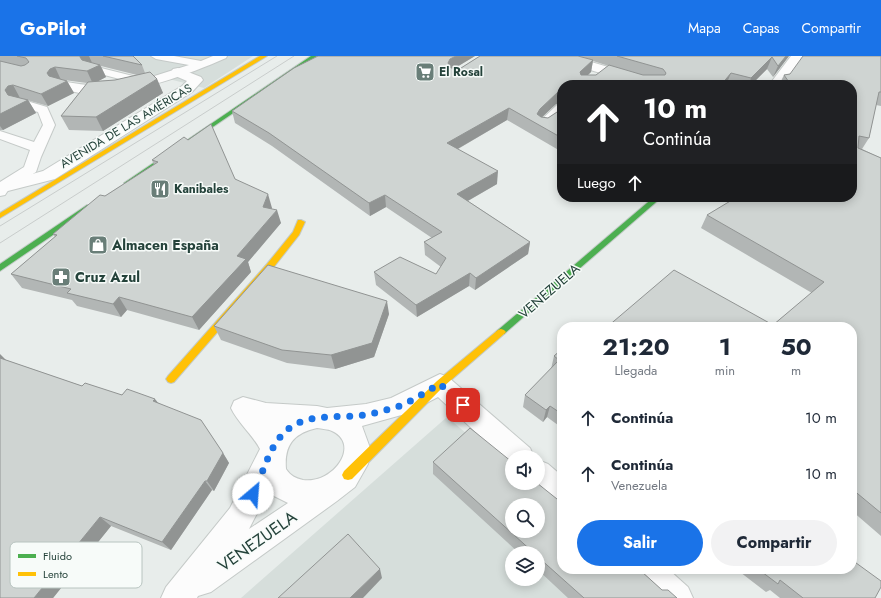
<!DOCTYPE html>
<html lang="es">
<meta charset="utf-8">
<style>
body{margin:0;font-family:Jost,sans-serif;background:#f2f2f3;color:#1f2937;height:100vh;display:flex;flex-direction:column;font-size:15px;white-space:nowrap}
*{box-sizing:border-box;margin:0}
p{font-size:13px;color:#747a83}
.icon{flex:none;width:22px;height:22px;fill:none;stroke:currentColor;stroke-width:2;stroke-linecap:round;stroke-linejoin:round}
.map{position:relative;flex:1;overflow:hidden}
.sheet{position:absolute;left:557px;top:266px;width:300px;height:252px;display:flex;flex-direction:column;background:#fff;border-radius:16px;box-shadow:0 2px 10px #0003}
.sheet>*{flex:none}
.top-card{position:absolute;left:557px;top:24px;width:300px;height:122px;border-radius:16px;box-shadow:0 2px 10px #0003;background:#202124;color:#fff;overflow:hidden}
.tools{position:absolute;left:505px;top:394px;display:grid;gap:8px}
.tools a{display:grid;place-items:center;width:40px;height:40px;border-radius:50%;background:#fff;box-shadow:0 2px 10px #0003;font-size:20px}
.pin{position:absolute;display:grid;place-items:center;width:34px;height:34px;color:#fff;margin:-17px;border-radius:8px;box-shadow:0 2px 6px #0006}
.me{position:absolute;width:44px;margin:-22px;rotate:27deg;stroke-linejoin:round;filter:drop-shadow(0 0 3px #0008)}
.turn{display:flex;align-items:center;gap:14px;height:84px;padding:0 20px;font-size:18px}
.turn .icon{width:52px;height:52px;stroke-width:2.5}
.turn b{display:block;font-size:28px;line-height:34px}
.then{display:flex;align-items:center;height:38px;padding:0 20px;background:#0003;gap:8px;font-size:15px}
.eta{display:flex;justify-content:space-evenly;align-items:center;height:68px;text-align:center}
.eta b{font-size:24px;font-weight:700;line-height:28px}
.primary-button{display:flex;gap:8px;margin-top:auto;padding:8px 20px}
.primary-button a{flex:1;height:46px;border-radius:24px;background:#1a73e8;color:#fff;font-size:16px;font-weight:700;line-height:46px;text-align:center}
.primary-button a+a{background:#f2f2f3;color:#1f2937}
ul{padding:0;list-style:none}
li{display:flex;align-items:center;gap:12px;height:56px;padding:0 20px}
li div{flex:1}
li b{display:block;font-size:15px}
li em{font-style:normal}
header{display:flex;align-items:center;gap:24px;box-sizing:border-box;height:56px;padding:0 20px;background:#1a73e8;color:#fff}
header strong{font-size:19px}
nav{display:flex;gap:22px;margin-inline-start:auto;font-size:14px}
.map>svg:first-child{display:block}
.built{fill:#d6dedb;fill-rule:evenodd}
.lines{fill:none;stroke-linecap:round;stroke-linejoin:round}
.lane-casing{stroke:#c5cac8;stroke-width:2}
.street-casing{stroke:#c5cac8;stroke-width:2}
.fast-casing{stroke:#c3cbc8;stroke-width:2}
.slow-casing{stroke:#c3cbc8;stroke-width:2}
.lane{fill:#fcfcfc;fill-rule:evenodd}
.street{fill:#fcfcfc;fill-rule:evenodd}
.fast{fill:#4caf50;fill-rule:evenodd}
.slow{fill:#ffc107;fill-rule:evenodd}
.tram{stroke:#c9cdcc;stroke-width:1}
.wall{fill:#b2b6b5;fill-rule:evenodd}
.shaded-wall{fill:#919493}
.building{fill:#cfd4d2;stroke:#919493;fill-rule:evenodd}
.route{stroke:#1a73e8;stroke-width:7;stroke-dasharray:0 12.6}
.labels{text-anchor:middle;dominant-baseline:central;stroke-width:3;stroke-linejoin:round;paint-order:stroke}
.far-poi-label{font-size:12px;font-weight:bold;fill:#24423a;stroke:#f7fbf9;text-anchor:start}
.far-street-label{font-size:12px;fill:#24423a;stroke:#f7fbf9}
.poi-label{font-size:14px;font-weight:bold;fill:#24423a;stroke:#f7fbf9;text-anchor:start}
.street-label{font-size:14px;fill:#24423a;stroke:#f7fbf9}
.near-street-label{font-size:17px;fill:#24423a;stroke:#f7fbf9}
.key{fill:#f7fbf9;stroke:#b8c4c0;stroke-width:1}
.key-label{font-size:11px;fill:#24423a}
</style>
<header>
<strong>GoPilot</strong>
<nav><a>Mapa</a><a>Capas</a><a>Compartir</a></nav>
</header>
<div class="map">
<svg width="881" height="542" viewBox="0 0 881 542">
<rect width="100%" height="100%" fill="#e8edeb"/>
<g class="built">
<path d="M79,0H253L204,32Z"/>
<path d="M447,361L512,416V427L562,458V513L663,542H241ZM512,449H538V475H512ZM512,497H538V523H512Z"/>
</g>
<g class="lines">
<defs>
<g id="lane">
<path d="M151,0H174L201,5L213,0H227L226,2C188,19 129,40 87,38C77,37 66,34 57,31L55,29L57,27L61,25C87,30 104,31 131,26L89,15L87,13L89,11L93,10L145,23L189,9L156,3Z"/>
<path d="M20,43L47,51L55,69L41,101L36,116L9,133L5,139L0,140V126L24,111L30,94L0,83V75L34,86L43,69L38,56L16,50L14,47L16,44Z"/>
</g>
<g id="street">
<path d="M552,0H571L659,26L661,29H640L554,3Z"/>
<path d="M791,0H804L783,29H769Z"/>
<path d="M178,12L201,21L203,24L192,36L55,123L0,137V127L43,115L182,30L187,25L173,19L171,16L173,13Z"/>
<path d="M562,48V60C555,67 550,75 539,72L537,69L539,66L557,49Z"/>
<path d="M440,318L448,321L530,392L534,401H512V410L438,341L405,358L362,370L370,392L368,408L355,431L337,445L211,536L198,540L197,542H161L166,531L230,452L260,393C252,378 238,367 231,352L234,345L243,341L266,347L317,350L327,352L366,348L391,342ZM317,372C322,373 328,373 332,375C361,388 334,428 303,424C295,422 291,420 286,413C284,389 294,377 317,372ZM269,434L272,439L288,447L249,473Z"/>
<path d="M538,404L548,408L562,420V451L552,447L530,427H538Z"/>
<path d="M630,513H668L688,531L693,542H654L634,524Z"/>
</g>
<g id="fast">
<path d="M311,0H317L129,128H125L124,127Z"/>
<path d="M654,141H662L504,278H498L496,276L498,274Z"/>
<path d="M87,149H90L94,151L0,215V208Z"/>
</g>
<g id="slow">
<path d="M260,0H267L0,162V157Z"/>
<path d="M298,164H301L305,166L299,179L273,212L174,326L171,327L168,326L166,323L168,320L267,208L293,176Z"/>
<path d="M501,273L504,274L506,276L504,278L443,331L352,423L348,424L344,423L342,419L344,415L437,325L498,274Z"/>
</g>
</defs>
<use href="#lane" class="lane-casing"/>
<use href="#street" class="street-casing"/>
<use href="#fast" class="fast-casing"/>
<use href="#slow" class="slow-casing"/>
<use href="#lane" class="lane"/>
<use href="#street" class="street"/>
<use href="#fast" class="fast"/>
<use href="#slow" class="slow"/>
<g class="tram">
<path d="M0,170L277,0"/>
<path d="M0,187L294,0"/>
</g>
</g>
<g class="wall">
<path d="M0,0H133L142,9L145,17L157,23L163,37L103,75L69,74L61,60L87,27L64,24L67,25L74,37L48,50L20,42H19L28,44L36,57L3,74H0ZM101,10L137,19L115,24L98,25L106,21Z"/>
<path d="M475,0L455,12H461L480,0H789L773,21L767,13L751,29H729L726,28V29H562V47L556,48L542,61L548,62L560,54L562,52V96L507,64L458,93L497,128L468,145L530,186L528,198L475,234L469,230L417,261L376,229L374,216L436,218L441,211L425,199L424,186L432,182L386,151L370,160L272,90L235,67L232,55ZM593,5L609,10L596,19H588L591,16Z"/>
<path d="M881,0V50L876,49L869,82L862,93L881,102V480L852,455V271L773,269L812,237L701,172L707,159L852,141V29H779L784,19Z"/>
<path d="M152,104L235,123L272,152L271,153L281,167L248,206L251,216L199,274L127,254L121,261L77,250L72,244L22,232L11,218L55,181L53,178L105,140L154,109Z"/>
<path d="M389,258L374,301L335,313L287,307L221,284L214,270Z"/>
<path d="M562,293V372L547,361L543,366L523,351L525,339L551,313L554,300Z"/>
<path d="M6,304L82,330L159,347L223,397L229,407L214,435L212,434L171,494L111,470L53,542H0Z"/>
<path d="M433,406L641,515L662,534L677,542H568L538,514V497H519L433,418Z"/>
<path d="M736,513H852L875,542H780L770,534L766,536Z"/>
</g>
<g class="shaded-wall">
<path d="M80,0H89L93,9L86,13L80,1Z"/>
<path d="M456,0H475L450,15L448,7L450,3Z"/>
<path d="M786,0H789L773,21L778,10Z"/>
<path d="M772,1L767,13L751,29H749L751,22Z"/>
<path d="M593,4L591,16L578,28L580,16Z"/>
<path d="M100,9L106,21L93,28L87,15Z"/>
<path d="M55,11L61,24L54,29L47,17L50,13Z"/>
<path d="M731,17L726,29H721Z"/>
<path d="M157,23L163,37L103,75L96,61Z"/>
<path d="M67,25L74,37L48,50L41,38Z"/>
<path d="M13,29L20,42L16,43L28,44L36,57L3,74L0,70V58L5,34L8,30Z"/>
<path d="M562,35V47L556,48L538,65L537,58L540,53L558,36Z"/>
<path d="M509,52L507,64L447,99V87Z"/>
<path d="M498,115L497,128L457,151V138Z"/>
<path d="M268,138L272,152L267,164L263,151Z"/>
<path d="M385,139L386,151L370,160L369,147Z"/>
<path d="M277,154L281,167L248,206L251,216L199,274L192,261L237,200Z"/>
<path d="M530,186L528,198L475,234L476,222Z"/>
<path d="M470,217L469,230L417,261L416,249Z"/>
<path d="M119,241L127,254L121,261L113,248Z"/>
<path d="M387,245L389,258L374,301L335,313L331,299Z"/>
<path d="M0,298L6,304L0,308Z"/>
<path d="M155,343L163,353L153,345Z"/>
<path d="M550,350L547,361L543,366L546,354Z"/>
<path d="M223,397L229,407L214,435L207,425Z"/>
<path d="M205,425L212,434L171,494L162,486Z"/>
<path d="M100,461L111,470L53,542H34Z"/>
<path d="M380,513L382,522L363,542H350Z"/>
</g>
<g class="building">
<path d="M17,0H80V1L82,4L100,9L87,15L55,11L50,13L47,17L49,20L67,25L41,38L13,29L8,30L5,34L8,39L28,44L0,58V5L21,10L25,9L29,6L26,2Z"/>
<path d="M103,0H133L142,9Z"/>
<path d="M318,0H456L450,3L448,7L451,12H461L480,0H578L593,4L580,16L581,19H596L609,9L643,19H665L666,17L663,13L617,0H786L778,10L772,1L751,22L731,17L721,29H562V35L558,36L540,53L537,58L541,61L548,62L560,54L562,52V82L509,52L447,87L498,115L457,138L530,186L476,222L470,217L416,249L374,216L400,201L436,218L446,202L424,186L442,176L385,139L369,147L269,77L232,55L294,12Z"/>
<path d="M803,0H881V36H879L869,82L859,80L858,92L881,102V457L852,433V271H607L674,214L773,269L824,226L707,159L737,141H852V29H791L784,19L790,18Z"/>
<path d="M150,16L157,23L96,61L61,60L88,26L115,24Z"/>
<path d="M211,68L235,123L268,138L263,151L277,154L237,200L246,203L192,261L119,241L113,248L67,237L71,233L11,218L57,179L53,178L100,139L105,140L158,106L152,104L184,81L188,84Z"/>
<path d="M268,209L387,245L372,287L331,299L282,294L214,270Z"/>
<path d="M562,293V358L550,350L546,354L525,339L559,304L554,300Z"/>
<path d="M0,302L82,330L85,327L122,339L127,333L155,343L153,345L201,364L223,397L207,425H205L162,486L100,461L34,542H0Z"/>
<path d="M470,372L512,406V427H537L562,447V513H640L641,515L662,534H668L677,542H584L538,501V497H534L433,406ZM512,449H538V475H512Z"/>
<path d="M348,478L380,513L350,542H278Z"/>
<path d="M852,504L881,525V531L875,542H803L780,524L778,528L758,513H852Z"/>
</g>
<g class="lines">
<path class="route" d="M253,438C262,420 268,395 281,380C302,355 336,363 364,359C374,358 384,354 394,352C410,347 425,336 440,328L463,349"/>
</g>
<defs>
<symbol id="supermarket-square" viewBox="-11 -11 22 22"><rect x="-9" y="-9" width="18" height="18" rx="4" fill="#697e78" stroke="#f7fbf9"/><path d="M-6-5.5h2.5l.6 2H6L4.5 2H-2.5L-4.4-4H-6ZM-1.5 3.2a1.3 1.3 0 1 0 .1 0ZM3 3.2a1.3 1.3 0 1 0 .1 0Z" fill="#fff"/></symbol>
<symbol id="restaurant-square" viewBox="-11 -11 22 22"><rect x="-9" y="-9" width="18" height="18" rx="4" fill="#697e78" stroke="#f7fbf9"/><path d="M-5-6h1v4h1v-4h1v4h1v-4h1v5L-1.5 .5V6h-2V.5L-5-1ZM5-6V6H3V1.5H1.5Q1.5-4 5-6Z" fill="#fff"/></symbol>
<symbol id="shop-square" viewBox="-11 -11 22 22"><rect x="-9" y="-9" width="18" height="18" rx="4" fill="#697e78" stroke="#f7fbf9"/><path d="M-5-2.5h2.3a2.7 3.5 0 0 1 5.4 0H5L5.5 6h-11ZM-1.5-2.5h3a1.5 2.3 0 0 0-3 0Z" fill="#fff"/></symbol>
<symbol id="pharmacy-square" viewBox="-11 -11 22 22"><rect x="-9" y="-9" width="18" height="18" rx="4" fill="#697e78" stroke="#f7fbf9"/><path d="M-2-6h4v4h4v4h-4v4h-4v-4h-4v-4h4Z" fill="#fff"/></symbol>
</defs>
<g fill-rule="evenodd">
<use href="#supermarket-square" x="414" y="5" width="22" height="22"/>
<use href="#restaurant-square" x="149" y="122" width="22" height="22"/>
<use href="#shop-square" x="87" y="178" width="22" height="22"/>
<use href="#pharmacy-square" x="50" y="210" width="22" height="22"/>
</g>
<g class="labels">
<g class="far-poi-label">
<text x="439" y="16">El Rosal</text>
<text x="174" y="133">Kanibales</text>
</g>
<g class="far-street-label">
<text transform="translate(126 70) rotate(-31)">AVENIDA DE LAS AMÉRICAS</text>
</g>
<g class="poi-label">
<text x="112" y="189">Almacen España</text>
<text x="75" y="221">Cruz Azul</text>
</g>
<g class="street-label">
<text transform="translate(549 235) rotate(-41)">VENEZUELA</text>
</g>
<g class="near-street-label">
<text transform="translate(257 485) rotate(-35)">VENEZUELA</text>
</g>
</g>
<rect x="10" y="486" width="132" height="46" rx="6" class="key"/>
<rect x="18" y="498" width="18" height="4" fill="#4caf50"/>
<rect x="18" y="516" width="18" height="4" fill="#ffc107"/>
<g class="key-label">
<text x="43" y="504">Fluido</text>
<text x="43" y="522">Lento</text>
</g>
</svg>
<div class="tools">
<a><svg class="icon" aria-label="sound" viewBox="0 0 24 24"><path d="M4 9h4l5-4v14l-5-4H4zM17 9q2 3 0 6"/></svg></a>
<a><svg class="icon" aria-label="search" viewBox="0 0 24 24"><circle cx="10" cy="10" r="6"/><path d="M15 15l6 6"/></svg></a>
<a><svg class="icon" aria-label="layers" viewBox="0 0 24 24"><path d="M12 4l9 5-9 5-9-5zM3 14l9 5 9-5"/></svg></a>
</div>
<div class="pin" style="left:463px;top:349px;background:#d93025"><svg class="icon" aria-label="arrive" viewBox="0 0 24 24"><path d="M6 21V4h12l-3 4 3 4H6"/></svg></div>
<svg class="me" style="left:253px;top:438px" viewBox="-20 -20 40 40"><circle r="19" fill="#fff"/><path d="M0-13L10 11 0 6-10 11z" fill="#1a73e8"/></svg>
<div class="top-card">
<div class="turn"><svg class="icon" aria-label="ahead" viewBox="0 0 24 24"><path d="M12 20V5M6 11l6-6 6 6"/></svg><div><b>10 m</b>Continúa</div></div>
<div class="then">Luego<svg class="icon" aria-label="ahead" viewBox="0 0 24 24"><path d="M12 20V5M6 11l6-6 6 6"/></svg></div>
</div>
<section class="sheet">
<div class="eta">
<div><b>21:20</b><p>Llegada</p></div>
<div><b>1</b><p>min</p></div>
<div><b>50</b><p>m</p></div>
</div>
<ul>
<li><svg class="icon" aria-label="ahead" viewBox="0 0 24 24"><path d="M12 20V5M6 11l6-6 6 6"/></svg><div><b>Continúa</b></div><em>10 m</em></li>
<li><svg class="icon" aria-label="ahead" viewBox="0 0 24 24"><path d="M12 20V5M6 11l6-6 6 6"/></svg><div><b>Continúa</b><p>Venezuela</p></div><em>10 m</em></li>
</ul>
<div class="primary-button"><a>Salir</a><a>Compartir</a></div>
</section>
</div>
